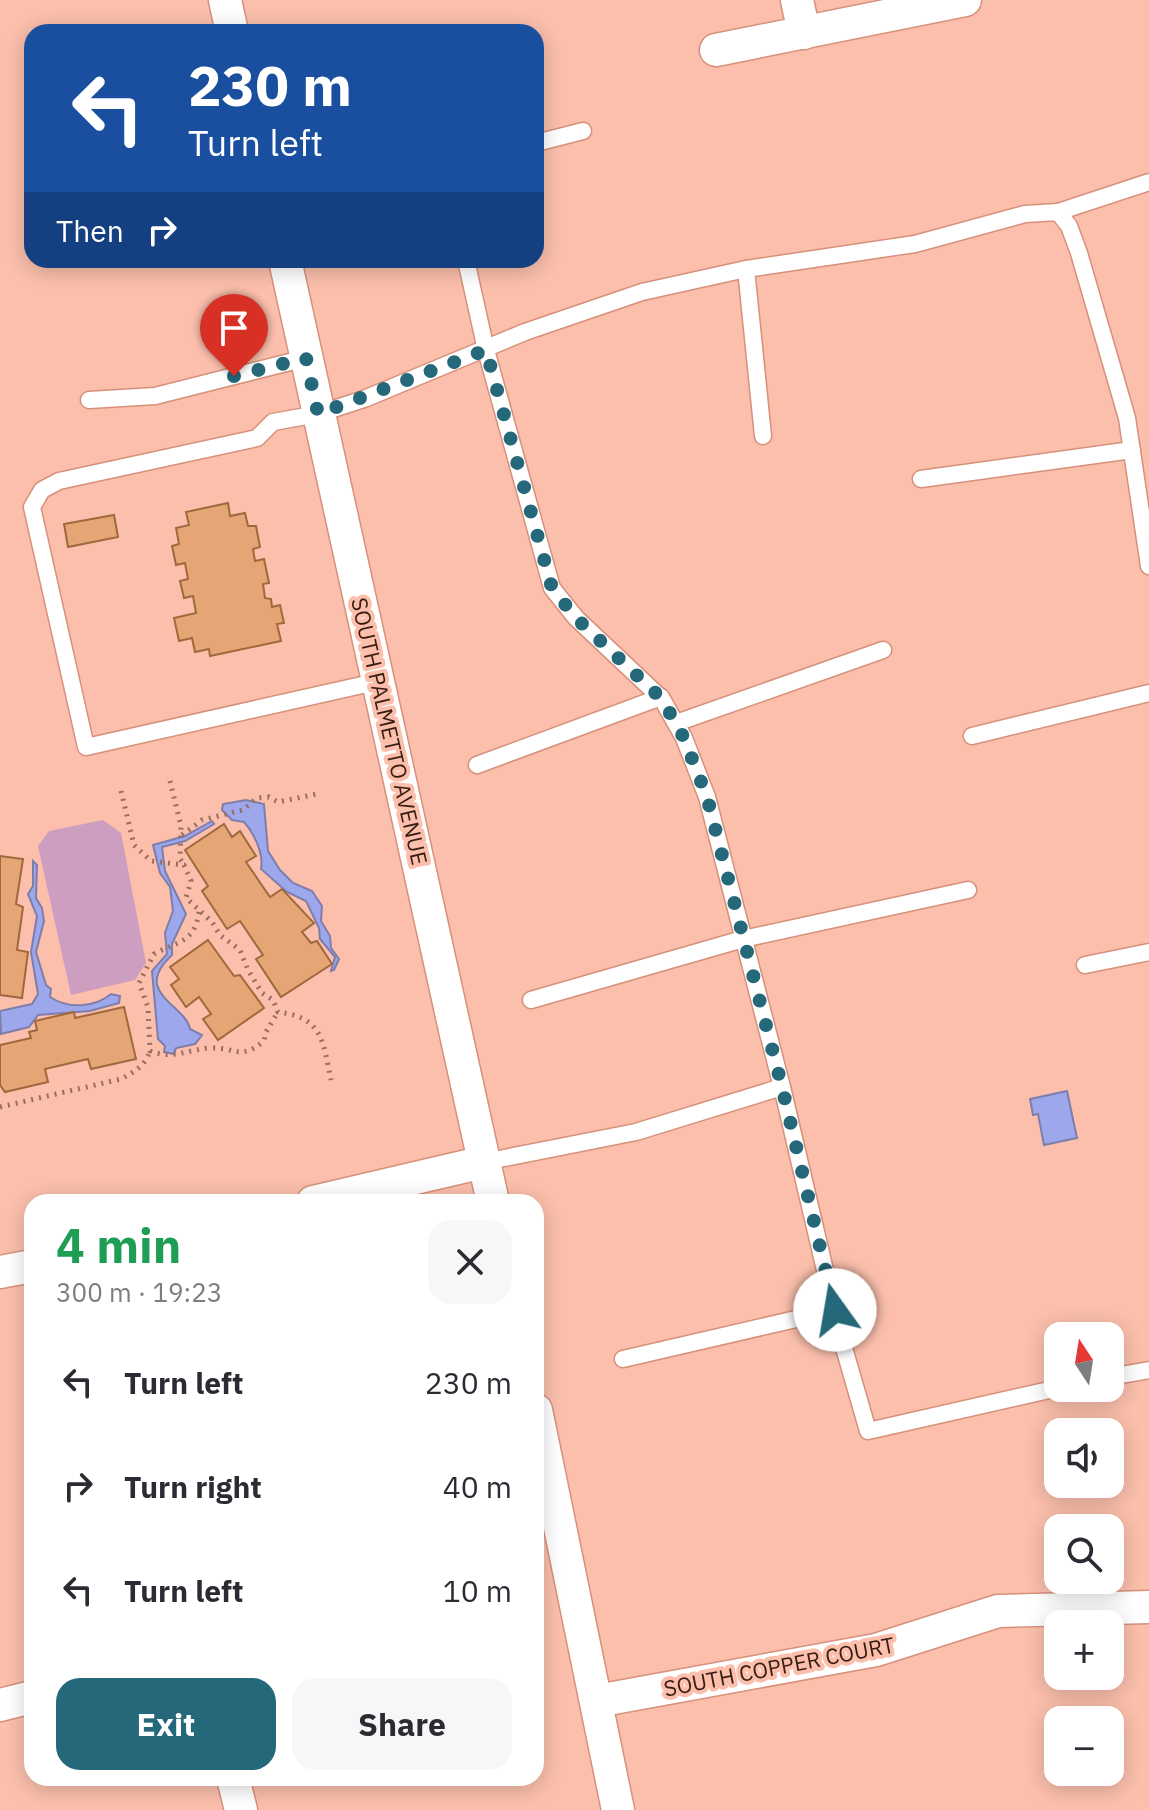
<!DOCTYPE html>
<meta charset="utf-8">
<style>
body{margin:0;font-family:"IBM Plex Sans",sans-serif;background:#f7f7f7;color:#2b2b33;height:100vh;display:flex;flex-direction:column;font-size:30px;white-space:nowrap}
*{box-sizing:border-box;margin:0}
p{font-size:26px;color:#7c7c81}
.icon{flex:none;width:44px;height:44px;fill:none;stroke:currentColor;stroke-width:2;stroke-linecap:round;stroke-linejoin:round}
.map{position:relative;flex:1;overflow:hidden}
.panel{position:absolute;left:24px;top:1194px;width:520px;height:592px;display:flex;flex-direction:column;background:#fff;border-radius:24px;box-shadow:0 4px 20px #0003}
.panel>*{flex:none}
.hud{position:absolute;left:24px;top:24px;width:520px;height:244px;border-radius:24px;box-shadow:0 4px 20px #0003;background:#1a4fa0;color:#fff;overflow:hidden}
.needle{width:52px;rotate:348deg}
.buttons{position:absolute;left:1044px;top:1322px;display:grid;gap:16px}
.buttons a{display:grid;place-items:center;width:80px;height:80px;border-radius:16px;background:#fff;box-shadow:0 4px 20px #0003;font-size:40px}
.pin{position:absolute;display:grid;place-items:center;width:68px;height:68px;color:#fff;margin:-82px -34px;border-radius:50% 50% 50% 0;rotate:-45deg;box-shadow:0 0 8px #0007}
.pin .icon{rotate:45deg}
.me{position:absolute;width:88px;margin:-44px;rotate:347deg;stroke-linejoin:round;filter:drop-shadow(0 0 6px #0008)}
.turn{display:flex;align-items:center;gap:28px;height:168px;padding:0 32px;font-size:36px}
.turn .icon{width:104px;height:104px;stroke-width:2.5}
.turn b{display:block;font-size:56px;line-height:68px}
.then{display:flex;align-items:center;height:76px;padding:0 32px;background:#0003;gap:16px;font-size:30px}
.round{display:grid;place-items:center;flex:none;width:84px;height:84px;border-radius:24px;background:#f7f7f7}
.summary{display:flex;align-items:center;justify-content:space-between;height:136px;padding:0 32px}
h1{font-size:48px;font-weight:700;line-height:60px;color:#1e9e55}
.action{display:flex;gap:16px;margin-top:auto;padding:16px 32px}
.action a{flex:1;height:92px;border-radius:24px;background:#24687a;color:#fff;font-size:32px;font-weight:700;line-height:92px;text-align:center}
.action a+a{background:#f7f7f7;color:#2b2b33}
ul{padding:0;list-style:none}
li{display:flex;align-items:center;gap:24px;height:104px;padding:0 32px}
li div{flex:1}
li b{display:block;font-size:30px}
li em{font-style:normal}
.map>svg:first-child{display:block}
.green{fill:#ce9ec0}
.water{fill:#9da7ec;stroke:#7f7eab;stroke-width:2}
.building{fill:#e6a574;stroke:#a0693d;stroke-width:2}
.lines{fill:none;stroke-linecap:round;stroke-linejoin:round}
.lane-casing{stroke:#d7907a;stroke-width:19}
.street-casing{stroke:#d7907a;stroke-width:35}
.path{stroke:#996d5f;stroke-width:5;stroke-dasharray:2 6;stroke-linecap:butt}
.lane{stroke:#fff;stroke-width:16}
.street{stroke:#fff;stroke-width:32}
.route{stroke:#24687a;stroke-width:14;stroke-dasharray:0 25.2}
.labels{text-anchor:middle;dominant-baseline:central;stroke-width:8;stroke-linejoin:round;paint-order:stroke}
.street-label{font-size:22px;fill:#381d14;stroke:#fbbfac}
</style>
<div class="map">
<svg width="1149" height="1810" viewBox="0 0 1149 1810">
<rect width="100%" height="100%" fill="#fbbfac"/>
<path class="green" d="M103,820L121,833L146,963L135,980L71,995L38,846L49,831Z"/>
<g class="water">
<path d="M246,800L264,804L268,851L280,870L293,883L312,891L322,906L321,921L330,936L331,948L339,959L334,970L331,971L335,957L320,939L319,928L306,901L287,892L261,869C264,854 254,833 244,822L232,820L222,810L223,804Z"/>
<path d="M212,821L214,824L185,841L162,847L165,871L186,914L172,944V955C131,993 185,1004 190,1029L202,1035L195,1044L176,1048L174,1054L164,1052L165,1046L158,1039L152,971L167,954L165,933L173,911L170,887L160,873L153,845L185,836Z"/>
<path d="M33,861L37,865L36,898L42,908L44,921L36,952L46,985L51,989L50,997C68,1009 94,1008 111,994L120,996L119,1003L90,1011L38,1015L29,1027L1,1034L0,1011L32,1004L38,994L31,952L37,916L28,894L33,886Z"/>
<path d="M1067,1091L1077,1138L1044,1145L1038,1114L1033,1115L1030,1099Z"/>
</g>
<g class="building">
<path d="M228,503L230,516L245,513L248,526H256L260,547L253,549L255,561L264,559L269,583L263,584L265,598L271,599L272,607L280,605L284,623L277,624L281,641L210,656L209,649L195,652L192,638L179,641L174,618L196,613L193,596L184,598L180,581L188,579L185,563L176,565L172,546L179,544L176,528L189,525L186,512Z"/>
<path d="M114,515L118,537L68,547L64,524Z"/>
<path d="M224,824L232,837L240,831L256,856L246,862L270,897L282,889L314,923L302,932L311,943L317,941L332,964L281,997L256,959L263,955L240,921L227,929L202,891L208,886L185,850Z"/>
<path d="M0,856L23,859L16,904L23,907L17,950L28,952L22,998L0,995Z"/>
<path d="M208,940L234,976L240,975L264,1008L218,1040L203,1019L211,1014L199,997L186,1007L171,985L179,979L170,967Z"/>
<path d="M124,1007L136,1059L91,1069L88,1059L45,1069L48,1082L5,1092L0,1085V1045L31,1038L29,1032L37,1030L35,1021L74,1012L75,1018Z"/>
</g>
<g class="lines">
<defs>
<g id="lane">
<path d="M536,143L583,131"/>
<path d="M1058,212L1149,182"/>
<path d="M466,260L486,350L552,588L576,618L662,699L684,738L707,797L782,1087L840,1334L868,1431L1058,1388"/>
<path d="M746,269L763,436"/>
<path d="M89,400L155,396L306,358"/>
<path d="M921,479L1132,450"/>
<path d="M380,681L86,747L32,507L42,490L59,481L257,438L273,422L318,414L364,399L525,332L642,292L746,269L915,244L1025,214L1058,212L1069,226L1079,253L1127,418L1149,566"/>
<path d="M676,723L883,650"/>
<path d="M972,736L1149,693"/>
<path d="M477,765L661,697"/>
<path d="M1085,965L1149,952"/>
<path d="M531,1000L743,939L968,890"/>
<path d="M484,1162L636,1132L782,1087"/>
<path d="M623,1359L835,1310"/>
<path d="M1110,1377L1149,1370"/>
</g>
<g id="street">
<path d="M225,0L232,32"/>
<path d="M797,0L804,33"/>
<path d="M716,50L965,0"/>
<path d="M285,260L493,1202"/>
<path d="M313,1202L484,1162"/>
<path d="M0,1272L32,1266"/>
<path d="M536,1410L618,1810"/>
<path d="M597,1701L876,1650L998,1611L1149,1607"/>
<path d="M0,1705L32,1697"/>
<path d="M233,1778L241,1810"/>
</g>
</defs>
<use href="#lane" class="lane-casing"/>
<use href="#street" class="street-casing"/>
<g class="path">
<path d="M170,781L181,826L180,859L184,864"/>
<path d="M121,791L134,845L151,861L184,865L191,881L186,898L212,922L220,935L240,950L248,970L262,993L273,1000L278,1012C323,1017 323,1042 331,1080"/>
<path d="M182,835L202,820L243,810L257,798L269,797L278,802L317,794"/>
<path d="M199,912C194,944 177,941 154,954L139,983L148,1007L150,1051C174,1060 188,1049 211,1048C235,1047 240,1061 264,1041L266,1032L278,1012"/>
<path d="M0,1107L121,1079C134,1072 145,1066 150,1051"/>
</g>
<use href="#lane" class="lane"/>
<use href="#street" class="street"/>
</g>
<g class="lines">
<path class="route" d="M234,376L306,358L318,414L486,350L552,588L576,618L662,699L684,738L707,797L782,1087L835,1310"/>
</g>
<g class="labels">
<g class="street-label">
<text transform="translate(390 731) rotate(77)">SOUTH PALMETTO AVENUE</text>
<text transform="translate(779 1666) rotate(-11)">SOUTH COPPER COURT</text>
</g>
</g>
</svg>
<div class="buttons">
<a><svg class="needle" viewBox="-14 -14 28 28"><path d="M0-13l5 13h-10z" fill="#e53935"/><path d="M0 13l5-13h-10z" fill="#7c7c81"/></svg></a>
<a><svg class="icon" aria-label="sound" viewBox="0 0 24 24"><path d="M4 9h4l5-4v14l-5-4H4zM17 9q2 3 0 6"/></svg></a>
<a><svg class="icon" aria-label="search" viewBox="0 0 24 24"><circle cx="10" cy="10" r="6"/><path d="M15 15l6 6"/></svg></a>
<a>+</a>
<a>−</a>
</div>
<div class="pin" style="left:234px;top:376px;background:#d93025"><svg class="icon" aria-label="arrive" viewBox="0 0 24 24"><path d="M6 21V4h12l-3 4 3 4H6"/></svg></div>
<svg class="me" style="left:835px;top:1310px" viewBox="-20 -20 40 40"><circle r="19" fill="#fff"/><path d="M0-13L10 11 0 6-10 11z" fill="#24687a"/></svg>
<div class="hud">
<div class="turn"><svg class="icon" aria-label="left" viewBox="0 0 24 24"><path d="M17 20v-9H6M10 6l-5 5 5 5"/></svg><div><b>230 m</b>Turn left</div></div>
<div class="then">Then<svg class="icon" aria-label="right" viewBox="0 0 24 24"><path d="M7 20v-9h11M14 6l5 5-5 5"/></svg></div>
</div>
<section class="panel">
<div class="summary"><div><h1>4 min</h1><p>300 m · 19:23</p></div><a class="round"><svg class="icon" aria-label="close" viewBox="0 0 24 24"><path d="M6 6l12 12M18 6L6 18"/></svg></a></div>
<ul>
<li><svg class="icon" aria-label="left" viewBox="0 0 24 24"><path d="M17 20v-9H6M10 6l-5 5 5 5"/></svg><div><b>Turn left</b></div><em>230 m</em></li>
<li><svg class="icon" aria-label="right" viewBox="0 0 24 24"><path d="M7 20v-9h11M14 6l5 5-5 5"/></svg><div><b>Turn right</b></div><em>40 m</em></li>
<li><svg class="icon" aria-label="left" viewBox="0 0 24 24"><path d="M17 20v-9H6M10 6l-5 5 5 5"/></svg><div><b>Turn left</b></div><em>10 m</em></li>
</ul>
<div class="action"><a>Exit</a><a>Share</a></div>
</section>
</div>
